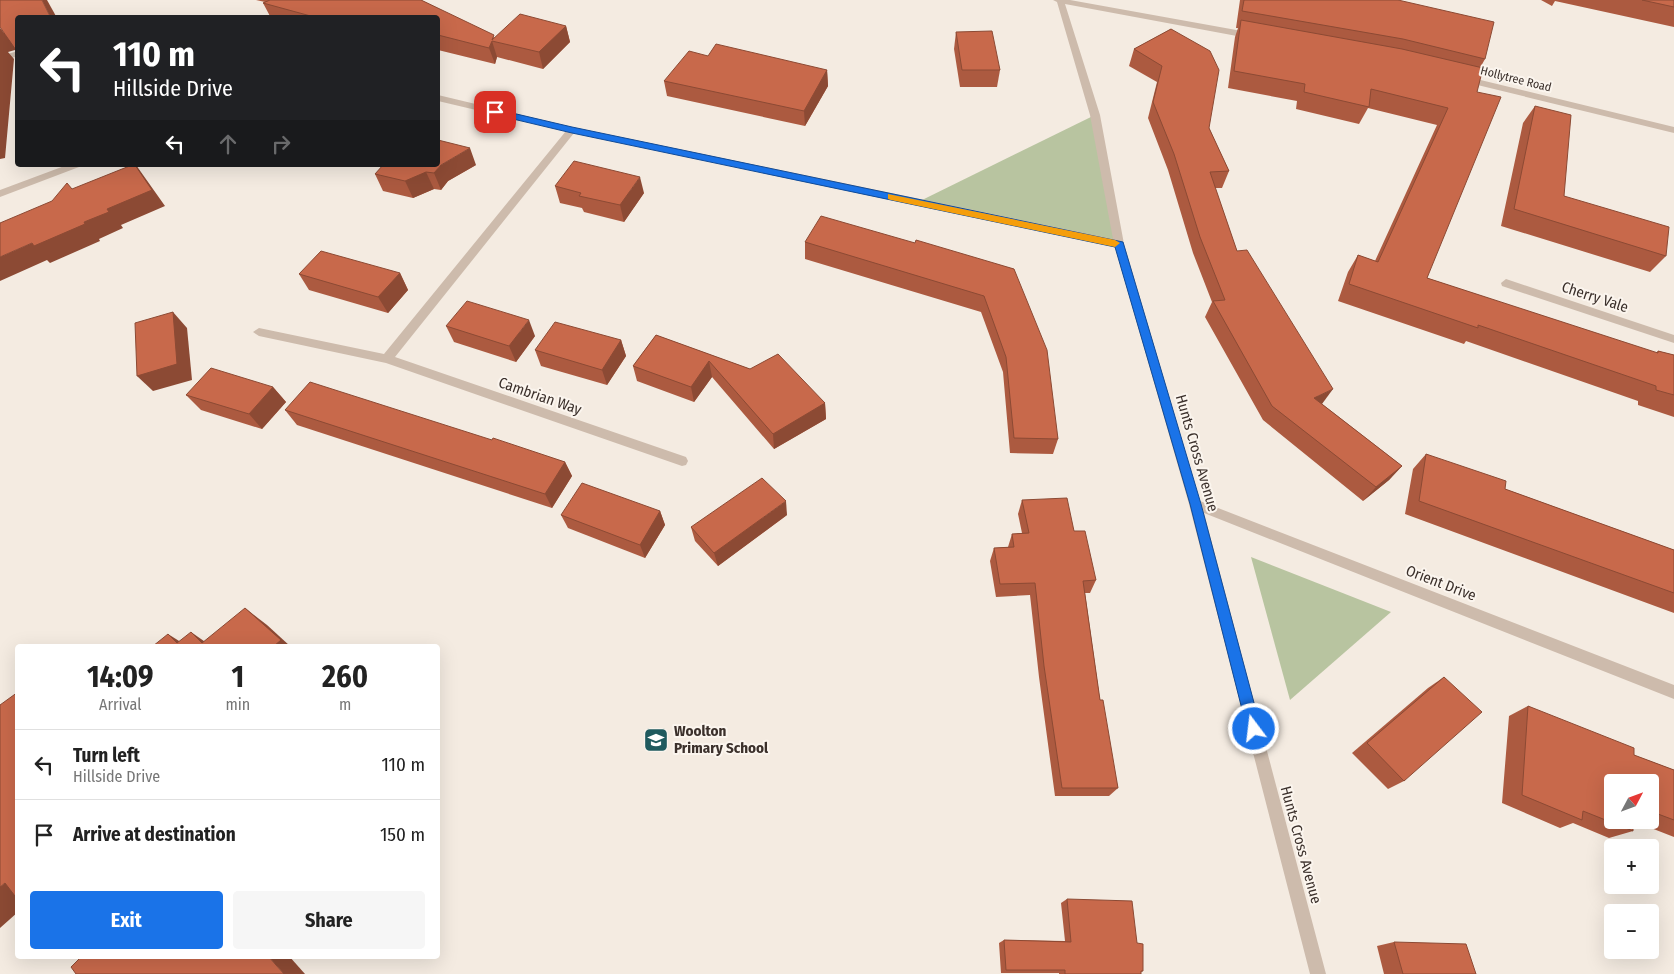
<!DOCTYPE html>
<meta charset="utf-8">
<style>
body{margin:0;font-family:"Fira Sans Condensed",sans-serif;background:#f6f6f6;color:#222;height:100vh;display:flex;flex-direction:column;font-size:19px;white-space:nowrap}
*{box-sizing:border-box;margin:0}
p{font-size:16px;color:#767676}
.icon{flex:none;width:28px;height:28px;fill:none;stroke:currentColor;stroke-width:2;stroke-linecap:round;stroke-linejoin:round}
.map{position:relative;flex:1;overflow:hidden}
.drawer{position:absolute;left:15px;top:644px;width:425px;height:315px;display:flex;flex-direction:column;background:#fff;border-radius:5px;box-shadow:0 5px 20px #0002}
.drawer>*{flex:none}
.banner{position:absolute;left:15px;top:15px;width:425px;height:152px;border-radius:5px;box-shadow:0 5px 20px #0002;background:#202124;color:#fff;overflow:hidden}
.needle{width:32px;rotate:49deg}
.tools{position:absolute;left:1604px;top:774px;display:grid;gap:10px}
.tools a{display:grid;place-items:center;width:55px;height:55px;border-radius:5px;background:#fff;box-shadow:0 5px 20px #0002;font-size:25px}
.pin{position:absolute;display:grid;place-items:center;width:42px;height:42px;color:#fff;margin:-21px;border-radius:10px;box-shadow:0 2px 8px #0006}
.me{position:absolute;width:55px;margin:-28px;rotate:345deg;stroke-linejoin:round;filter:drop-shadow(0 0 4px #0008)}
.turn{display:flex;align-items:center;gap:18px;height:105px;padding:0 15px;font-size:22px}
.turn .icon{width:65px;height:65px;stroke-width:2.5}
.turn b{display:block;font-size:35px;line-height:42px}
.lanes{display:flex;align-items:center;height:48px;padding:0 15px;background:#0003;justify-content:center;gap:25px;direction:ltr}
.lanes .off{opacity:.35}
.eta{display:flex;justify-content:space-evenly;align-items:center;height:85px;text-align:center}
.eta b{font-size:30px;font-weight:700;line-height:35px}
.primary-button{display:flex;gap:10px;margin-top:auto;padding:10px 15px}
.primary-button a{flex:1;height:58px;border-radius:5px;background:#1a73e8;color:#fff;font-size:20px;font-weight:700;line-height:58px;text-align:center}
.primary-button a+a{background:#f6f6f6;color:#222}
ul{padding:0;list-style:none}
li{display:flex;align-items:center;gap:15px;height:70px;padding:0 15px;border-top:1px solid #e0e0e0}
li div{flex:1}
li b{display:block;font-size:19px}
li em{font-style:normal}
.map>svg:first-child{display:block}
.green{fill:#b8c4a0}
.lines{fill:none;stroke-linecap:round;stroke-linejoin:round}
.minor{fill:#cdbbac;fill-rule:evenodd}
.wall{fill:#ac5a40;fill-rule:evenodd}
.shaded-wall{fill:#8c4a34}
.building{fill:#c8694b;stroke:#8c4a34}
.route{fill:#1a73e8;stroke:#114b97}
.slow{fill:#f59e0b}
.labels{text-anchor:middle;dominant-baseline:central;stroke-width:4;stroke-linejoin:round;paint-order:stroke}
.far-street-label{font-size:12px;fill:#3b302b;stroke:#fbf5ee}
.street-label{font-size:15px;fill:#3b302b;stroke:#fbf5ee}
.poi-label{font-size:15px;font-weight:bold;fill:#3b302b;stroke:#fbf5ee;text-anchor:start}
</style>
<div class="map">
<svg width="1674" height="974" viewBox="0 0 1674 974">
<rect width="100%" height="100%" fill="#f4ebe1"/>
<g class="green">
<path d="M1095,115L1119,244L918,202Z"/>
<path d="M1251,557L1391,612L1290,700Z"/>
</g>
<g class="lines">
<g class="minor">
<path d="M1053,0H1070L1253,33L1257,36L1253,39L1065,4L1100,115L1124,244L1200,501L1674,685V699L1204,513L1326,974H1310L1189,504L1115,247L574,133L395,357L686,457L688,461L686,465L682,466L386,363L259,336L253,332L259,328L384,354L566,131L438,101V95L572,127L1113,239L1090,115L1057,2Z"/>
<path d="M18,51V56L0,62V56Z"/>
<path d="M1464,76L1674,127V133L1461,81L1460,79Z"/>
<path d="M67,165H81L79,167L0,197V190Z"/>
<path d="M1506,279L1674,335V343L1502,286L1501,283Z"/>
</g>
</g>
<g class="wall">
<path d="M256,0H421L495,38L566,26L570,42L543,69L497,57L495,64L438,50V18H271L263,3L265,2Z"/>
<path d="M1240,0H1398L1485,59L1480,68L1427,278L1656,353L1658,351L1674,355V417L1638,405V401L1466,341L1464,344L1338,301L1348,272L1358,255L1375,261L1437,125L1368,108L1359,124L1296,109L1297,101L1228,88L1235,37L1238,28H1236Z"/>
<path d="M1541,0H1674V27L1555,1L1552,6Z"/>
<path d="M1171,29L1209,128L1229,171L1222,188H1215L1237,251L1322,404L1402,466L1389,480L1363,501L1263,420L1205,317L1212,302L1193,253L1168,170L1148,118L1157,82L1129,66L1134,49Z"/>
<path d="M956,32L1000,70L997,87H960L954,49Z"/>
<path d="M827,70L828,86L805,126L667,96L664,81Z"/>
<path d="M1535,106L1564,196L1666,256L1650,272L1501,226L1523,123Z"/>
<path d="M476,165L448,181L441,190L434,189L413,198L383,191L375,174Z"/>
<path d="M555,186L644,193L624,222L584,212L582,208L560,203Z"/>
<path d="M805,242L915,243L1014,269L1058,439L1053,454L1010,453L1003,372L981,312L805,259Z"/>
<path d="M400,273L408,290L388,313L309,290L299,274Z"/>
<path d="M446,326L535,336L516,362L454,342Z"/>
<path d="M656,335L750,369L825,403L826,419L774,449L712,377L694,402L637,381L633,366Z"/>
<path d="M621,340L626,356L607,385L541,366L535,350Z"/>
<path d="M273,387L286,402L262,429L201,410L186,395Z"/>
<path d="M285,410L492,440L565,462L572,476L552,508L297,425Z"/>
<path d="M1426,454L1505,489L1674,550V613L1405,514L1413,469Z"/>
<path d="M1022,500L1074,531L1096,580L1090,593H1085L1100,700L1118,788L1109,796H1055L1039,677L1030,595L996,597L990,561L994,548L1008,547L1012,534L1022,533L1018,514Z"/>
<path d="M660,511L665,525L645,558L568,528L561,515Z"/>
<path d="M787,515L718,566L695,541L691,527Z"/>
<path d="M1444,677L1404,781L1388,789L1352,753L1428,688Z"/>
<path d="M1528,706L1634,755L1674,770V837L1633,821V831L1609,838L1573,823L1560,828L1502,803L1509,716ZM1650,782V820H1612Z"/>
<path d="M1067,899L1137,943L1143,971L1141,972V974H1059V973H1001L999,943L1004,940L1065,941L1061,903Z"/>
<path d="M1394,942L1476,974H1384L1377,946Z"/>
</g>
<g class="shaded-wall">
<path d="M42,0H47L57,18H51Z"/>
<path d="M566,26L570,42L543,69L539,52Z"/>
<path d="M0,28L15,46V50L8,52L14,59L5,158L0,159Z"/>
<path d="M492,41L497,57L495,64L489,48Z"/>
<path d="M827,70L828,86L805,126L804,111Z"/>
<path d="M470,148L476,165L448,181L441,190L434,173L441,165Z"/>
<path d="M136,165L165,206L121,225L123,228L99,239L100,241L50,263L47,260L0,281V257L32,243L84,222L107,209Z"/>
<path d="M426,172L434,189L413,198L405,181Z"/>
<path d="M640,177L644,193L624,222L620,205Z"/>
<path d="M400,273L408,290L388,313L378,297Z"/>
<path d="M173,312L187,328L192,380L153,391L137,376Z"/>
<path d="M529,320L535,336L516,362L509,346Z"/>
<path d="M621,340L626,356L607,385L602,370Z"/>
<path d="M709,361L712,377L694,402L691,387Z"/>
<path d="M273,387L286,402L262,429L249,414Z"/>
<path d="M1333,389L1322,404L1303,413L1314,398Z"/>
<path d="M825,403L826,419L774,449L773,434Z"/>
<path d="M565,462L572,476L552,508L545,494Z"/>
<path d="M1402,466L1389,480L1363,501L1376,487Z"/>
<path d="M786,501L787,515L718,566L714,553Z"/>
<path d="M660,511L665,525L645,558L640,545Z"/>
<path d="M245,608L267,625L290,646H274Z"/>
<path d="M191,632L211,646L202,643Z"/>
<path d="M168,634L187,646L177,643Z"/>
<path d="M5,883L18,886V912L0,928V887Z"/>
<path d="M268,956H289L305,974H284Z"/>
</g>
<g class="building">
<path d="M0,0H42L51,18H18V53L0,27Z"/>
<path d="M270,0H421L494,35L492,40L520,14L566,26L539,52L492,41L489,48L438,35V18H318L263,3Z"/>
<path d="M1244,0H1398L1494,22L1485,59L1403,39L1242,11Z"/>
<path d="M1642,0H1674V7Z"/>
<path d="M1241,20L1402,49L1483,68L1477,92L1501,97L1427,278L1658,353V351L1674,355V395L1656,390V386L1478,325V328L1349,284L1358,255L1378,262L1448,108L1371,89L1369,107L1304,92L1305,84L1234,71Z"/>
<path d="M1171,29L1210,51L1219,70L1209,128L1229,171L1210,172L1237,251L1247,250L1333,389L1314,398L1402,466L1376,487L1272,406L1213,301L1225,300L1200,237L1174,154L1153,102L1162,66L1134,49Z"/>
<path d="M992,31L1000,70H962L956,32Z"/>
<path d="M716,44L827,70L804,111L664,81L689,51L708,56Z"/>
<path d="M1535,106L1571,115L1564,196L1669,227L1666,256L1514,209Z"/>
<path d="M438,140L470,148L441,165L434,173L426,172L405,181L375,174L383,165H438Z"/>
<path d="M574,161L640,177L620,205L579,196L581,193L555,186Z"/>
<path d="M132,165H135L152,190L107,209L109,212L84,222L85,224L34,246L32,243L0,257V223L52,201L67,183L72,189Z"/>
<path d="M821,216L915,243L916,240L1014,269L1047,350L1058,439L1014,438L1006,357L984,296L805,242Z"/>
<path d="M321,251L400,273L378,297L299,274Z"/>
<path d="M467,301L529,320L509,346L446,326Z"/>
<path d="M173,312L177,364L137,376L135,323Z"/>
<path d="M555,322L621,340L602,370L535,350Z"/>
<path d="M656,335L750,369L778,354L825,403L773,434L709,361L691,387L633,366Z"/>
<path d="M211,368L273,387L249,414L186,395Z"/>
<path d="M310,382L492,440L493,438L565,462L545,494L285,410Z"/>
<path d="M1426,454L1506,481L1505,489L1674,550V593L1419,501Z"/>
<path d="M762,478L786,501L714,553L691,527Z"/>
<path d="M582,483L660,511L640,545L561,515Z"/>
<path d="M1067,498L1074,531H1085L1096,580L1083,581L1100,700H1103L1118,788H1062L1044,666L1035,583L1000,584L994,548L1014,547L1012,534L1029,533L1022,500Z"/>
<path d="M245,608L281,640L274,646H153L168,634L177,643L191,632L202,643Z"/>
<path d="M1444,677L1482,712L1404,781L1367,743Z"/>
<path d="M18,692V900L5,883L0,887V705Z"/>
<path d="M1528,706L1634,748V755L1674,770V820L1650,811V782H1612V820H1633V831L1583,811L1582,820L1522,795Z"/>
<path d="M1067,899L1132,901L1137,943L1143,944V971H1141V974H1065V970H1006L1004,940L1071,942Z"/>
<path d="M1394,942L1466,944L1476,974H1403Z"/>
<path d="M82,956H268L284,974H76L71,967Z"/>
</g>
<path class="route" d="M495,109L572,127L1123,242L1201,504L1261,729L1259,734L1254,736L1249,734L1247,729L1190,504L1115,247L572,133L492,114L491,112Z"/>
<path class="slow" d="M888,194L1115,240L1120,243L1115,247L891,200L888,199Z"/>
<defs>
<symbol id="school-square" viewBox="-11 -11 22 22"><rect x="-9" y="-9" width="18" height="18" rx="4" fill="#1f5a5e" stroke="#fbf5ee"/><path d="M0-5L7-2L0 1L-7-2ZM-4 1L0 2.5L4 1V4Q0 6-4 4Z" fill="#fff"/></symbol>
</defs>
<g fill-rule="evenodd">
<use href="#school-square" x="642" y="726" width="28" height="28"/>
</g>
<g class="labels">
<g class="far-street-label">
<text transform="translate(1516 79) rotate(14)">Hollytree Road</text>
</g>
<g class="street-label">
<text transform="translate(1595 297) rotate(18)">Cherry Vale</text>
<text transform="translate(540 396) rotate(19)">Cambrian Way</text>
<text transform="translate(1197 453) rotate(74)">Hunts Cross Avenue</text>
<text transform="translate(1441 583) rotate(21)">Orient Drive</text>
<text transform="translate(1301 845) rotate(75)">Hunts Cross Avenue</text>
</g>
<g class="poi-label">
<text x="674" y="731">Woolton<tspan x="674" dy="17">Primary School</tspan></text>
</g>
</g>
</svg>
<div class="tools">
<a><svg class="needle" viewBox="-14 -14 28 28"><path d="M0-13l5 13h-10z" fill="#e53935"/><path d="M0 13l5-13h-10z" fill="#767676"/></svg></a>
<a>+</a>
<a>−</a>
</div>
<div class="pin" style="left:495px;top:112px;background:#d93025"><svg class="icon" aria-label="arrive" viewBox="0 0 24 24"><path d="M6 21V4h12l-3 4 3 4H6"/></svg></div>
<svg class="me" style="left:1254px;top:729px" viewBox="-20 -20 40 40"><circle r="17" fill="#1a73e8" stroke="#fff" stroke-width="3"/><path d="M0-11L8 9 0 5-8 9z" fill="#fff"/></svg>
<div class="banner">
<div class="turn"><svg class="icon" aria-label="left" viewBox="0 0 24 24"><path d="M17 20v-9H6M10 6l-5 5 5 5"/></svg><div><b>110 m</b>Hillside Drive</div></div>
<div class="lanes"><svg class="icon" aria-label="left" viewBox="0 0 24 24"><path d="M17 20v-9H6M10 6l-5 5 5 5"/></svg><svg class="icon off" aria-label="ahead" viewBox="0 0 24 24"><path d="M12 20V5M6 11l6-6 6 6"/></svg><svg class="icon off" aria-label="right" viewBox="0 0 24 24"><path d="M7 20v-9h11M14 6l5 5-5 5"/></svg></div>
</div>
<section class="drawer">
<div class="eta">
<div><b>14:09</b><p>Arrival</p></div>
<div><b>1</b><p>min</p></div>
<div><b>260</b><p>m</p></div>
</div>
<ul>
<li><svg class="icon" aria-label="left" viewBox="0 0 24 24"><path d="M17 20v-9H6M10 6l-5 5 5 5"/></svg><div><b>Turn left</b><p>Hillside Drive</p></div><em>110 m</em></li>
<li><svg class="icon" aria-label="arrive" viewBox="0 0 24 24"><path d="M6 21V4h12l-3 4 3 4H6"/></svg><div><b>Arrive at destination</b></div><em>150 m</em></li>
</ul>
<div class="primary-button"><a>Exit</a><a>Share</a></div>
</section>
</div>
